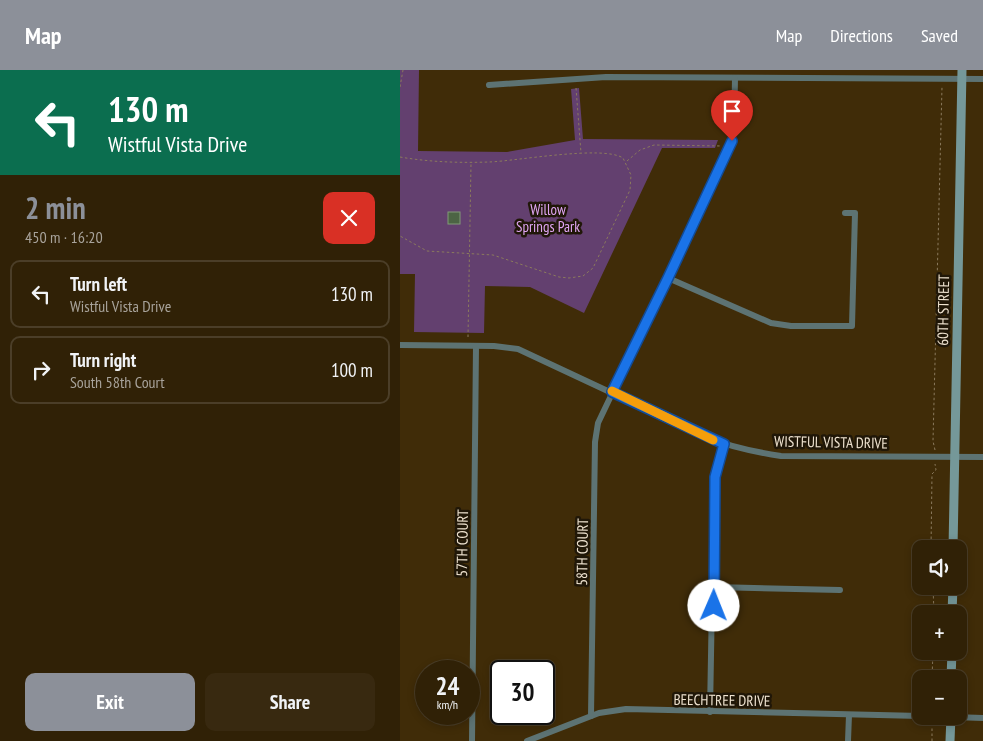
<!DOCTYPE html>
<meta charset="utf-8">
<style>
body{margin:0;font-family:"PT Sans Narrow",sans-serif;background:#382910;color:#f1f3f6;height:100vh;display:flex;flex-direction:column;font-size:19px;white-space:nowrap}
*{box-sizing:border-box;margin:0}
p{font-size:16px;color:#a8a39b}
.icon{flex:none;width:28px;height:28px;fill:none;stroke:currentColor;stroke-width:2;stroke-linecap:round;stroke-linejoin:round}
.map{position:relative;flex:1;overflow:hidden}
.drawer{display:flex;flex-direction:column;background:#302106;width:400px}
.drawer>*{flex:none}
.guide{background:#0b6e4f;color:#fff;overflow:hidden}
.fabs{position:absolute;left:512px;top:470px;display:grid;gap:10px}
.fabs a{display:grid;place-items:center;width:55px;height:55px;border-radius:10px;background:#302106;box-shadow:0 2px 8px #0003,0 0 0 1px #4b3e28;font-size:25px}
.speed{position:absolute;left:15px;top:590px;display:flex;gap:10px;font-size:25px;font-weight:700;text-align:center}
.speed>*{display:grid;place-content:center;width:65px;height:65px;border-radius:50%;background:#302106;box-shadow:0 2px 8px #0003,0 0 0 1px #4b3e28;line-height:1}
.speed small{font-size:12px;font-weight:400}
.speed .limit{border:2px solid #111;border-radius:8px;background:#fff;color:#111}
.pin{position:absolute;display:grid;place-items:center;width:42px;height:42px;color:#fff;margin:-51px -21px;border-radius:50% 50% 50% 0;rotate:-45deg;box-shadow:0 0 5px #0007}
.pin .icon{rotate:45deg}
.me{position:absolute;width:55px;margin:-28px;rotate:1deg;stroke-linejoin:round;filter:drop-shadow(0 0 4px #0008)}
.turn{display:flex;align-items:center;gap:18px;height:105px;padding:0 25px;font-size:22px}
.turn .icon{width:65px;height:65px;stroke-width:2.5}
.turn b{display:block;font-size:35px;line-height:42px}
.round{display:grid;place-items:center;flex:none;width:52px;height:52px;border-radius:10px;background:#382910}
.summary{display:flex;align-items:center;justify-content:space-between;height:85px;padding:0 25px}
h1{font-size:30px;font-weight:700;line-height:38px;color:#8c9099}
.action{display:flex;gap:10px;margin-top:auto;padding:10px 25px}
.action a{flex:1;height:58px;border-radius:10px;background:#8c9099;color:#fff;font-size:20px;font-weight:700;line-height:58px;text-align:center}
.action a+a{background:#382910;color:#f1f3f6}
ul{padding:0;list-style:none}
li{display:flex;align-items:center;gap:15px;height:68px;margin:0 10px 8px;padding:0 15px;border:2px solid #4b3e28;border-radius:10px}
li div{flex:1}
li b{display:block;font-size:19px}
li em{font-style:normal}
header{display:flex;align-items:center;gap:30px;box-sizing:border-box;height:70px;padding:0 25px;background:#8c9099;color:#fff}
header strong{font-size:24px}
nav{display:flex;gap:28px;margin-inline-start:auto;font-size:18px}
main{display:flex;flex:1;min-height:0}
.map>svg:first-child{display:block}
.green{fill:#63406f}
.building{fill:#4c6444;stroke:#819a78}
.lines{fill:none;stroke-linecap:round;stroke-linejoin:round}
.path{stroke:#8b7a5d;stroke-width:1;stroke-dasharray:2.5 2.5;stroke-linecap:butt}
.street{stroke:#5d7373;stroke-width:6}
.secondary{stroke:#759899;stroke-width:9}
.route-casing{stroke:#114b97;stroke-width:12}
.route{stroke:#1a73e8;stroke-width:9}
.slow{stroke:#f59e0b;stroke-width:9}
.labels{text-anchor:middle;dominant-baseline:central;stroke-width:5;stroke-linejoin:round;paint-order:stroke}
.park-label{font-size:15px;fill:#e0a5f3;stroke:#201708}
.street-label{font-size:15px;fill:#efe3d0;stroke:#201708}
</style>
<header>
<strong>Map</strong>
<nav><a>Map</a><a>Directions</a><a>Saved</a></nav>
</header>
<main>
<section class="drawer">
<div class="guide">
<div class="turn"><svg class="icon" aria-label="left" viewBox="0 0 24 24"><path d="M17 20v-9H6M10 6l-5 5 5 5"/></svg><div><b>130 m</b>Wistful Vista Drive</div></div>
</div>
<div class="summary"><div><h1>2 min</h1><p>450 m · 16:20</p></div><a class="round" style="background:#d93025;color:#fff"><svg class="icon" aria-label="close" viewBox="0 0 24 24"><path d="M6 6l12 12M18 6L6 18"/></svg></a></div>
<ul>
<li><svg class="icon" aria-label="left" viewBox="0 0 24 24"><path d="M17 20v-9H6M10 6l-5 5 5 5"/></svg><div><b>Turn left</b><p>Wistful Vista Drive</p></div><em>130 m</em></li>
<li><svg class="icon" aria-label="right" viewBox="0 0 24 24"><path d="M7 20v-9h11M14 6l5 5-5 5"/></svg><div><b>Turn right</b><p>South 58th Court</p></div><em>100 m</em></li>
</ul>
<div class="action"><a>Exit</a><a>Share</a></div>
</section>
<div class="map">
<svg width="583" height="671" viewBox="0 0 583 671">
<rect width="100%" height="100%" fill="#402c08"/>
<path class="green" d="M0,0H19L18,81L107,82L175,70L171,19L179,18L183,69L318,70L315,78H262L184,243L130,217L85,216L84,263L14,262L15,204H0Z"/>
<rect class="building" x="48" y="142" width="12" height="12"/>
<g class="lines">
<g class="path">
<path d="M0,17L3,0"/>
<path d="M176,18L181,83"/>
<path d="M0,87C29,92 59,93 89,92C117,91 203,75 223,88L231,105L230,120L193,198L183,206L169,208L159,207L93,185L27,181L0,166"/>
<path d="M227,91L240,80L254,75L322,76"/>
<path d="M68,267L71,94"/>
<path d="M535,380L533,371L542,17"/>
<path d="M531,479L532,404L536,400L535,394"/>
<path d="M533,516L534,544"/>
<path d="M532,609L533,581"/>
<path d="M532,671V655"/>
</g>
<g class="street">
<path d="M89,15L206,7L583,9"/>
<path d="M268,208L371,253L391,256H452L455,143H445"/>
<path d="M0,275L94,276L118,279L306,367C330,377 355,382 381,386L583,387"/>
<path d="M314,517L440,520"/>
<path d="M310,642L314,417L324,374"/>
<path d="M191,646L195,372L198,353L329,79L334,62L335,8"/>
<path d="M523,646L583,648"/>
<path d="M72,671L76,276"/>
<path d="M127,671L199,643L226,639L521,646"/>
<path d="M448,671L449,645"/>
</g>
<g class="secondary">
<path d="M553,479L562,0"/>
<path d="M552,544L553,516"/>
<path d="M551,609L552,581"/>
<path d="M550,671L551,646"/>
</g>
</g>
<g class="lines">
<defs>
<path id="route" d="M314,536L315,407L324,374L212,322L268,208L332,71"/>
</defs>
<use href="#route" class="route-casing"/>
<use href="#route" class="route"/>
<path class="slow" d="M212,321L313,370"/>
</g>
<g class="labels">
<g class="park-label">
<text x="148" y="139">Willow<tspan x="148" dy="17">Springs Park</tspan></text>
</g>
<g class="street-label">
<text transform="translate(543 240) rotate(-89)">60TH STREET</text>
<text transform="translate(431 372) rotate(1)">WISTFUL VISTA DRIVE</text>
<text transform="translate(62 473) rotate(-89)">57TH COURT</text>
<text transform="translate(182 482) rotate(-89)">58TH COURT</text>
<text transform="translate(322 630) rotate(1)">BEECHTREE DRIVE</text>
</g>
</g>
</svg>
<div class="fabs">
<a><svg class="icon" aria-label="sound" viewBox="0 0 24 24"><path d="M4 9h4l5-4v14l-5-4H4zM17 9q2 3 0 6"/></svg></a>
<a>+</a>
<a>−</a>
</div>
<div class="speed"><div>24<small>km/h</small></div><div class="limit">30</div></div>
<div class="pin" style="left:332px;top:71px;background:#d93025"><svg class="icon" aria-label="arrive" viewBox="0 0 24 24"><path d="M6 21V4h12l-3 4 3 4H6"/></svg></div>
<svg class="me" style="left:314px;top:536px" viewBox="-20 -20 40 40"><circle r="19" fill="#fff"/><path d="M0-13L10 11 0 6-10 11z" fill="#1a73e8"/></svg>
</div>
</main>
